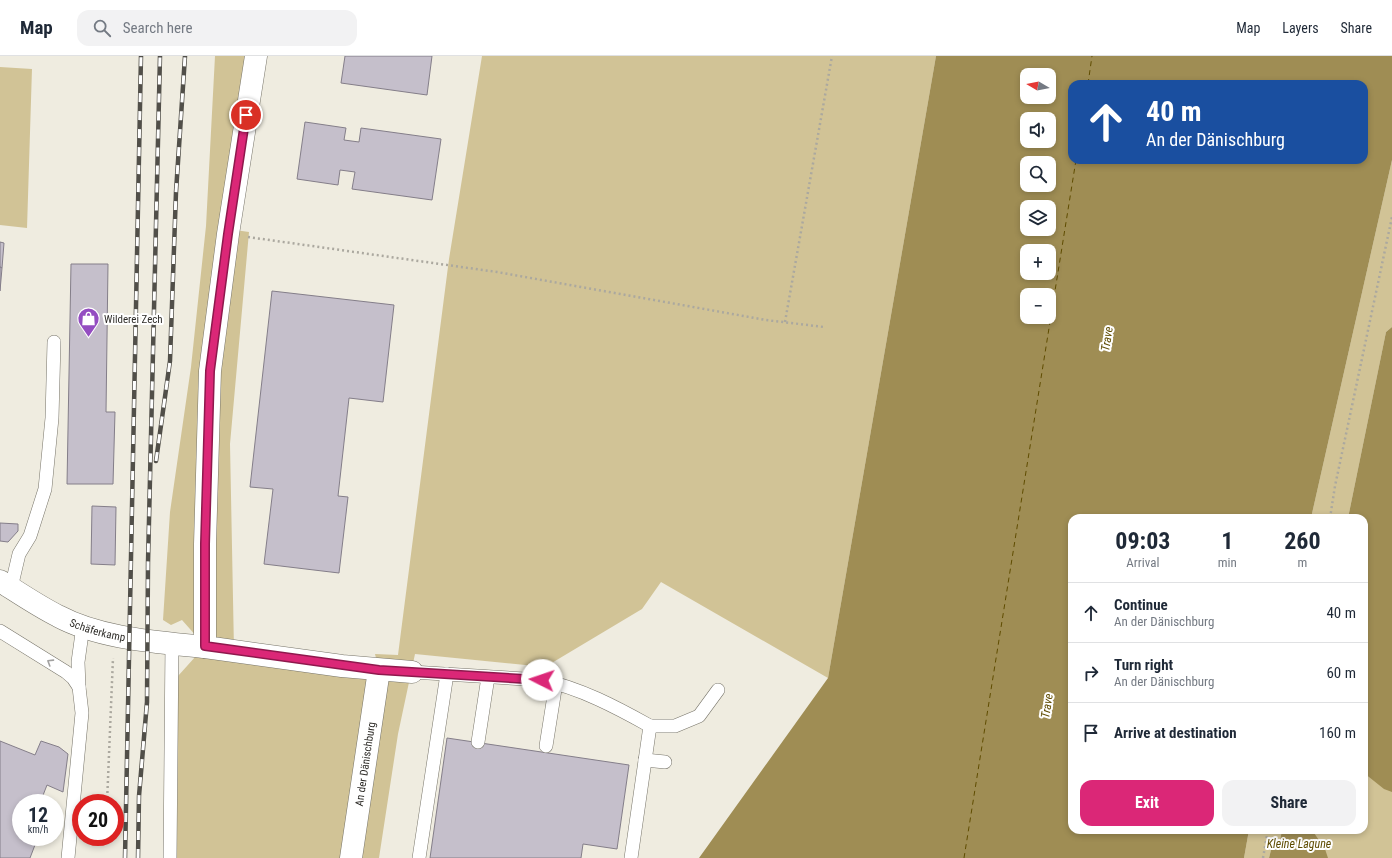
<!DOCTYPE html>
<meta charset="utf-8">
<style>
body{margin:0;font-family:"Roboto Condensed",sans-serif;background:#f2f2f3;color:#1f2937;height:100vh;display:flex;flex-direction:column;font-size:15px;white-space:nowrap}
*{box-sizing:border-box;margin:0}
p{font-size:13px;color:#747a83}
.icon{flex:none;width:22px;height:22px;fill:none;stroke:currentColor;stroke-width:2;stroke-linecap:round;stroke-linejoin:round}
.map{position:relative;flex:1;overflow:hidden}
.panel{position:absolute;left:1068px;top:458px;width:300px;height:320px;display:flex;flex-direction:column;background:#fff;border-radius:12px;box-shadow:0 2px 6px #0003}
.panel>*{flex:none}
.banner{position:absolute;left:1068px;top:24px;width:300px;height:84px;border-radius:12px;box-shadow:0 2px 6px #0003;background:#1a4fa0;color:#fff;overflow:hidden}
.needle{width:26px;rotate:280deg}
.buttons{position:absolute;left:1020px;top:12px;display:grid;gap:8px}
.buttons a{display:grid;place-items:center;width:36px;height:36px;border-radius:8px;background:#fff;box-shadow:0 2px 6px #0003;font-size:20px}
.speed{position:absolute;left:12px;top:738px;display:flex;gap:8px;font-size:20px;font-weight:700;text-align:center}
.speed>*{display:grid;place-content:center;width:52px;height:52px;border-radius:50%;background:#fff;box-shadow:0 2px 6px #0003;line-height:1}
.speed small{font-size:10px;font-weight:400}
.speed .limit{border:6px solid #d22;background:#fff;color:#111}
.pin{position:absolute;display:grid;place-items:center;width:34px;height:34px;color:#fff;margin:-17px;border:2px solid #fff;border-radius:50%;box-shadow:0 1px 4px #0007}
.me{position:absolute;width:44px;margin:-22px;rotate:274deg;stroke-linejoin:round;filter:drop-shadow(0 0 3px #0008)}
.turn{display:flex;align-items:center;gap:14px;height:84px;padding:0 12px;font-size:18px}
.turn .icon{width:52px;height:52px;stroke-width:2.5}
.turn b{display:block;font-size:28px;line-height:34px}
.eta{display:flex;justify-content:space-evenly;align-items:center;height:68px;text-align:center}
.eta b{font-size:24px;font-weight:700;line-height:28px}
.button{display:flex;gap:8px;margin-top:auto;padding:8px 12px}
.button a{flex:1;height:46px;border-radius:12px;background:#db2777;color:#fff;font-size:16px;font-weight:700;line-height:46px;text-align:center}
.button a+a{background:#f2f2f3;color:#1f2937}
ul{padding:0;list-style:none}
li{display:flex;align-items:center;gap:12px;height:60px;padding:0 12px;border-top:1px solid #e0e1e3}
li div{flex:1}
li b{display:block;font-size:15px}
li em{font-style:normal}
header{display:flex;align-items:center;gap:24px;box-sizing:border-box;height:56px;padding:0 20px;background:#fff;border-bottom:1px solid #e0e1e3}
header strong{font-size:19px}
nav{display:flex;gap:22px;margin-inline-start:auto;font-size:14px}
.search{width:280px;height:36px;background:#f2f2f3;display:flex;align-items:center;gap:10px;box-sizing:border-box;padding:0 14px;border-radius:12px;color:#747a83;font-size:15px}
.map>svg:first-child{display:block}
.green{fill:#d1c396}
.water{fill:#9f8d54;fill-rule:evenodd}
.lines{fill:none;stroke-linecap:round;stroke-linejoin:round}
.ferry{stroke:#5f4c00;stroke-width:1;stroke-dasharray:5 4;stroke-linecap:butt}
.building{fill:#c5bfcb;stroke:#847e89}
.lane-casing{stroke:#777469;stroke-width:14}
.street-casing{stroke:#777469;stroke-width:23}
.path{stroke:#aba89f;stroke-width:2.5;stroke-dasharray:2 3;stroke-linecap:butt}
.lane{stroke:#fff;stroke-width:13}
.street{stroke:#fff;stroke-width:22}
.rail-casing{stroke:#514f49;stroke-width:4.5}
.rail{stroke:#fff;stroke-width:3;stroke-dasharray:9;stroke-linecap:butt}
.oneway{stroke:#a1a09f}
.route-casing{stroke:#8e194d;stroke-width:10}
.route{stroke:#db2777;stroke-width:7}
.labels{text-anchor:middle;dominant-baseline:central;stroke-width:4;stroke-linejoin:round;paint-order:stroke}
.poi-label{font-size:11px;fill:#2f2d29;stroke:#fff;text-anchor:start}
.street-label{font-size:11px;fill:#2f2d29;stroke:#fff}
.water-label{font-size:12px;font-style:italic;fill:#5f4c00;stroke:#fff}
</style>
<header>
<strong>Map</strong>
<div class="search"><svg class="icon" aria-label="search" viewBox="0 0 24 24"><circle cx="10" cy="10" r="6"/><path d="M15 15l6 6"/></svg>Search here</div>
<nav><a>Map</a><a>Layers</a><a>Share</a></nav>
</header>
<div class="map">
<svg width="1392" height="802" viewBox="0 0 1392 802">
<rect width="100%" height="100%" fill="#efece0"/>
<g class="green">
<path d="M215,0H246L221,172L249,176L230,388L234,594L379,614L375,598L398,599L449,203L482,0H936L828,622L661,526L642,553L545,611L415,598L398,678L379,802H177L178,620L205,590L182,564L171,569L163,564L170,456L191,311L206,170Z"/>
<path d="M0,11L32,13L27,172L0,169Z"/>
<path d="M1392,104V271L1386,276L1348,462H1311Z"/>
<path d="M1392,358V802H1308L1315,779L1312,774H1364V511Z"/>
<path d="M1249,774H1282L1279,790L1271,794L1269,802H1244Z"/>
</g>
<g class="water">
<path d="M936,0H1392V104L1311,462H1072V774H1249L1244,802H699L828,622ZM1027,19H1049V41H1027ZM1072,28H1364V104H1072ZM1027,63H1049V85H1027ZM1027,107H1049V129H1027ZM1027,151H1049V173H1027ZM1027,195H1049V217H1027ZM1027,239H1049V261H1027Z"/>
<path d="M1392,271V736L1384,733L1364,717V462H1348L1386,276Z"/>
<path d="M1282,774H1312L1325,793L1328,802H1269L1271,794L1279,790Z"/>
</g>
<g class="lines">
<g class="ferry">
<path d="M1088,28L1092,0"/>
<path d="M964,802L1076,104"/>
</g>
</g>
<g class="building">
<path d="M345,0H432L427,39L341,27Z"/>
<path d="M305,66L346,72L344,84L359,86L361,72L441,83L432,144L352,133L355,116L340,114L338,129L297,123Z"/>
<path d="M0,186L4,187L2,212L0,211Z"/>
<path d="M71,208H108L106,356H115L113,428H67Z"/>
<path d="M0,211L2,212L0,235Z"/>
<path d="M272,235L394,249L383,346L349,342L338,440L348,441L339,517L264,508L273,433L250,431Z"/>
<path d="M92,450L116,451L115,509L91,508Z"/>
<path d="M0,467L18,468V475L8,486L0,485Z"/>
<path d="M447,682L629,709L617,793L583,788L581,802H430Z"/>
<path d="M0,685L35,699L41,685L59,691L68,698L63,736L47,729L40,747H21V781H38L30,802H0Z"/>
</g>
<g class="lines">
<defs>
<g id="lane">
<path d="M11,532L19,498L30,480L45,433L52,362L54,286"/>
<path d="M0,575L66,616L73,622L79,631"/>
<path d="M412,616L542,624C580,632 616,651 650,670L631,802"/>
<path d="M650,670H675L699,660L718,634"/>
<path d="M478,686L488,621"/>
<path d="M546,690L556,627"/>
<path d="M645,704L665,706"/>
<path d="M68,802L82,657L79,631L78,606L83,570"/>
<path d="M170,802L172,587"/>
<path d="M419,802L447,618"/>
</g>
<g id="street">
<path d="M256,0L228,178L210,315L205,488V591L342,610L412,616"/>
<path id="s1" d="M0,525C19,537 38,550 58,560C101,583 158,586 205,591"/>
<path id="s2" d="M351,802L379,614"/>
</g>
</defs>
<use href="#lane" class="lane-casing"/>
<use href="#street" class="street-casing"/>
<g class="path">
<path d="M248,181L497,216L766,264L824,271"/>
<path d="M785,266L832,0"/>
<path d="M1330,462L1335,430L1392,161"/>
<path d="M107,747L113,602"/>
<path d="M115,773H117"/>
<path d="M1263,802L1268,774"/>
</g>
<use href="#lane" class="lane"/>
<use href="#street" class="street"/>
<defs>
<g id="rail">
<path d="M156,405L170,305L176,136L185,0"/>
<path d="M125,802L141,0"/>
<path d="M138,802L139,740L147,646L148,507L160,0"/>
</g>
</defs>
<use href="#rail" class="rail-casing"/>
<use href="#rail" class="rail"/>
</g>
<defs><path id="oneway-chevron" d="M-2-3.5L2.5 0L-2 3.5" fill="none" stroke-width="1.6" stroke-linecap="round" stroke-linejoin="round"/></defs>
<use class="oneway" href="#oneway-chevron" transform="translate(50 606) rotate(-148)"/>
<g class="lines">
<defs>
<path id="route" d="M246,59L228,178L210,315L205,488V590L379,614L542,624"/>
</defs>
<use href="#route" class="route-casing"/>
<use href="#route" class="route"/>
</g>
<defs>
<symbol id="shop-pin" viewBox="-11 -11 22 30"><path d="M0 17L-7.5 6A9.5 9.5 0 1 1 7.5 6Z" fill="#944dc1" stroke="#fff"/><path d="M-5-2.5h2.3a2.7 3.5 0 0 1 5.4 0H5L5.5 6h-11ZM-1.5-2.5h3a1.5 2.3 0 0 0-3 0Z" fill="#fff"/></symbol>
</defs>
<g fill-rule="evenodd">
<use href="#shop-pin" x="76" y="250" width="25" height="34"/>
</g>
<g class="labels">
<g class="poi-label">
<text x="104" y="263">Wilderei Zech</text>
</g>
<g class="street-label">
<text stroke="none"><textPath href="#s1" startOffset="110">Schäferkamp</textPath></text>
<text stroke="none"><textPath href="#s2" startOffset="95">An der Dänischburg</textPath></text>
</g>
<g class="water-label">
<text transform="translate(1107 283) rotate(-81)">Trave</text>
<text transform="translate(1047 650) rotate(-81)">Trave</text>
<text x="1299" y="788">Kleine Lagune</text>
</g>
</g>
</svg>
<div class="buttons">
<a><svg class="needle" viewBox="-14 -14 28 28"><path d="M0-13l5 13h-10z" fill="#e53935"/><path d="M0 13l5-13h-10z" fill="#747a83"/></svg></a>
<a><svg class="icon" aria-label="sound" viewBox="0 0 24 24"><path d="M4 9h4l5-4v14l-5-4H4zM17 9q2 3 0 6"/></svg></a>
<a><svg class="icon" aria-label="search" viewBox="0 0 24 24"><circle cx="10" cy="10" r="6"/><path d="M15 15l6 6"/></svg></a>
<a><svg class="icon" aria-label="layers" viewBox="0 0 24 24"><path d="M12 4l9 5-9 5-9-5zM3 14l9 5 9-5"/></svg></a>
<a>+</a>
<a>−</a>
</div>
<div class="speed"><div>12<small>km/h</small></div><div class="limit">20</div></div>
<div class="pin" style="left:246px;top:59px;background:#d93025"><svg class="icon" aria-label="arrive" viewBox="0 0 24 24"><path d="M6 21V4h12l-3 4 3 4H6"/></svg></div>
<svg class="me" style="left:542px;top:624px" viewBox="-20 -20 40 40"><circle r="19" fill="#fff"/><path d="M0-13L10 11 0 6-10 11z" fill="#db2777"/></svg>
<div class="banner">
<div class="turn"><svg class="icon" aria-label="ahead" viewBox="0 0 24 24"><path d="M12 20V5M6 11l6-6 6 6"/></svg><div><b>40 m</b>An der Dänischburg</div></div>
</div>
<section class="panel">
<div class="eta">
<div><b>09:03</b><p>Arrival</p></div>
<div><b>1</b><p>min</p></div>
<div><b>260</b><p>m</p></div>
</div>
<ul>
<li><svg class="icon" aria-label="ahead" viewBox="0 0 24 24"><path d="M12 20V5M6 11l6-6 6 6"/></svg><div><b>Continue</b><p>An der Dänischburg</p></div><em>40 m</em></li>
<li><svg class="icon" aria-label="right" viewBox="0 0 24 24"><path d="M7 20v-9h11M14 6l5 5-5 5"/></svg><div><b>Turn right</b><p>An der Dänischburg</p></div><em>60 m</em></li>
<li><svg class="icon" aria-label="arrive" viewBox="0 0 24 24"><path d="M6 21V4h12l-3 4 3 4H6"/></svg><div><b>Arrive at destination</b></div><em>160 m</em></li>
</ul>
<div class="button"><a>Exit</a><a>Share</a></div>
</section>
</div>
